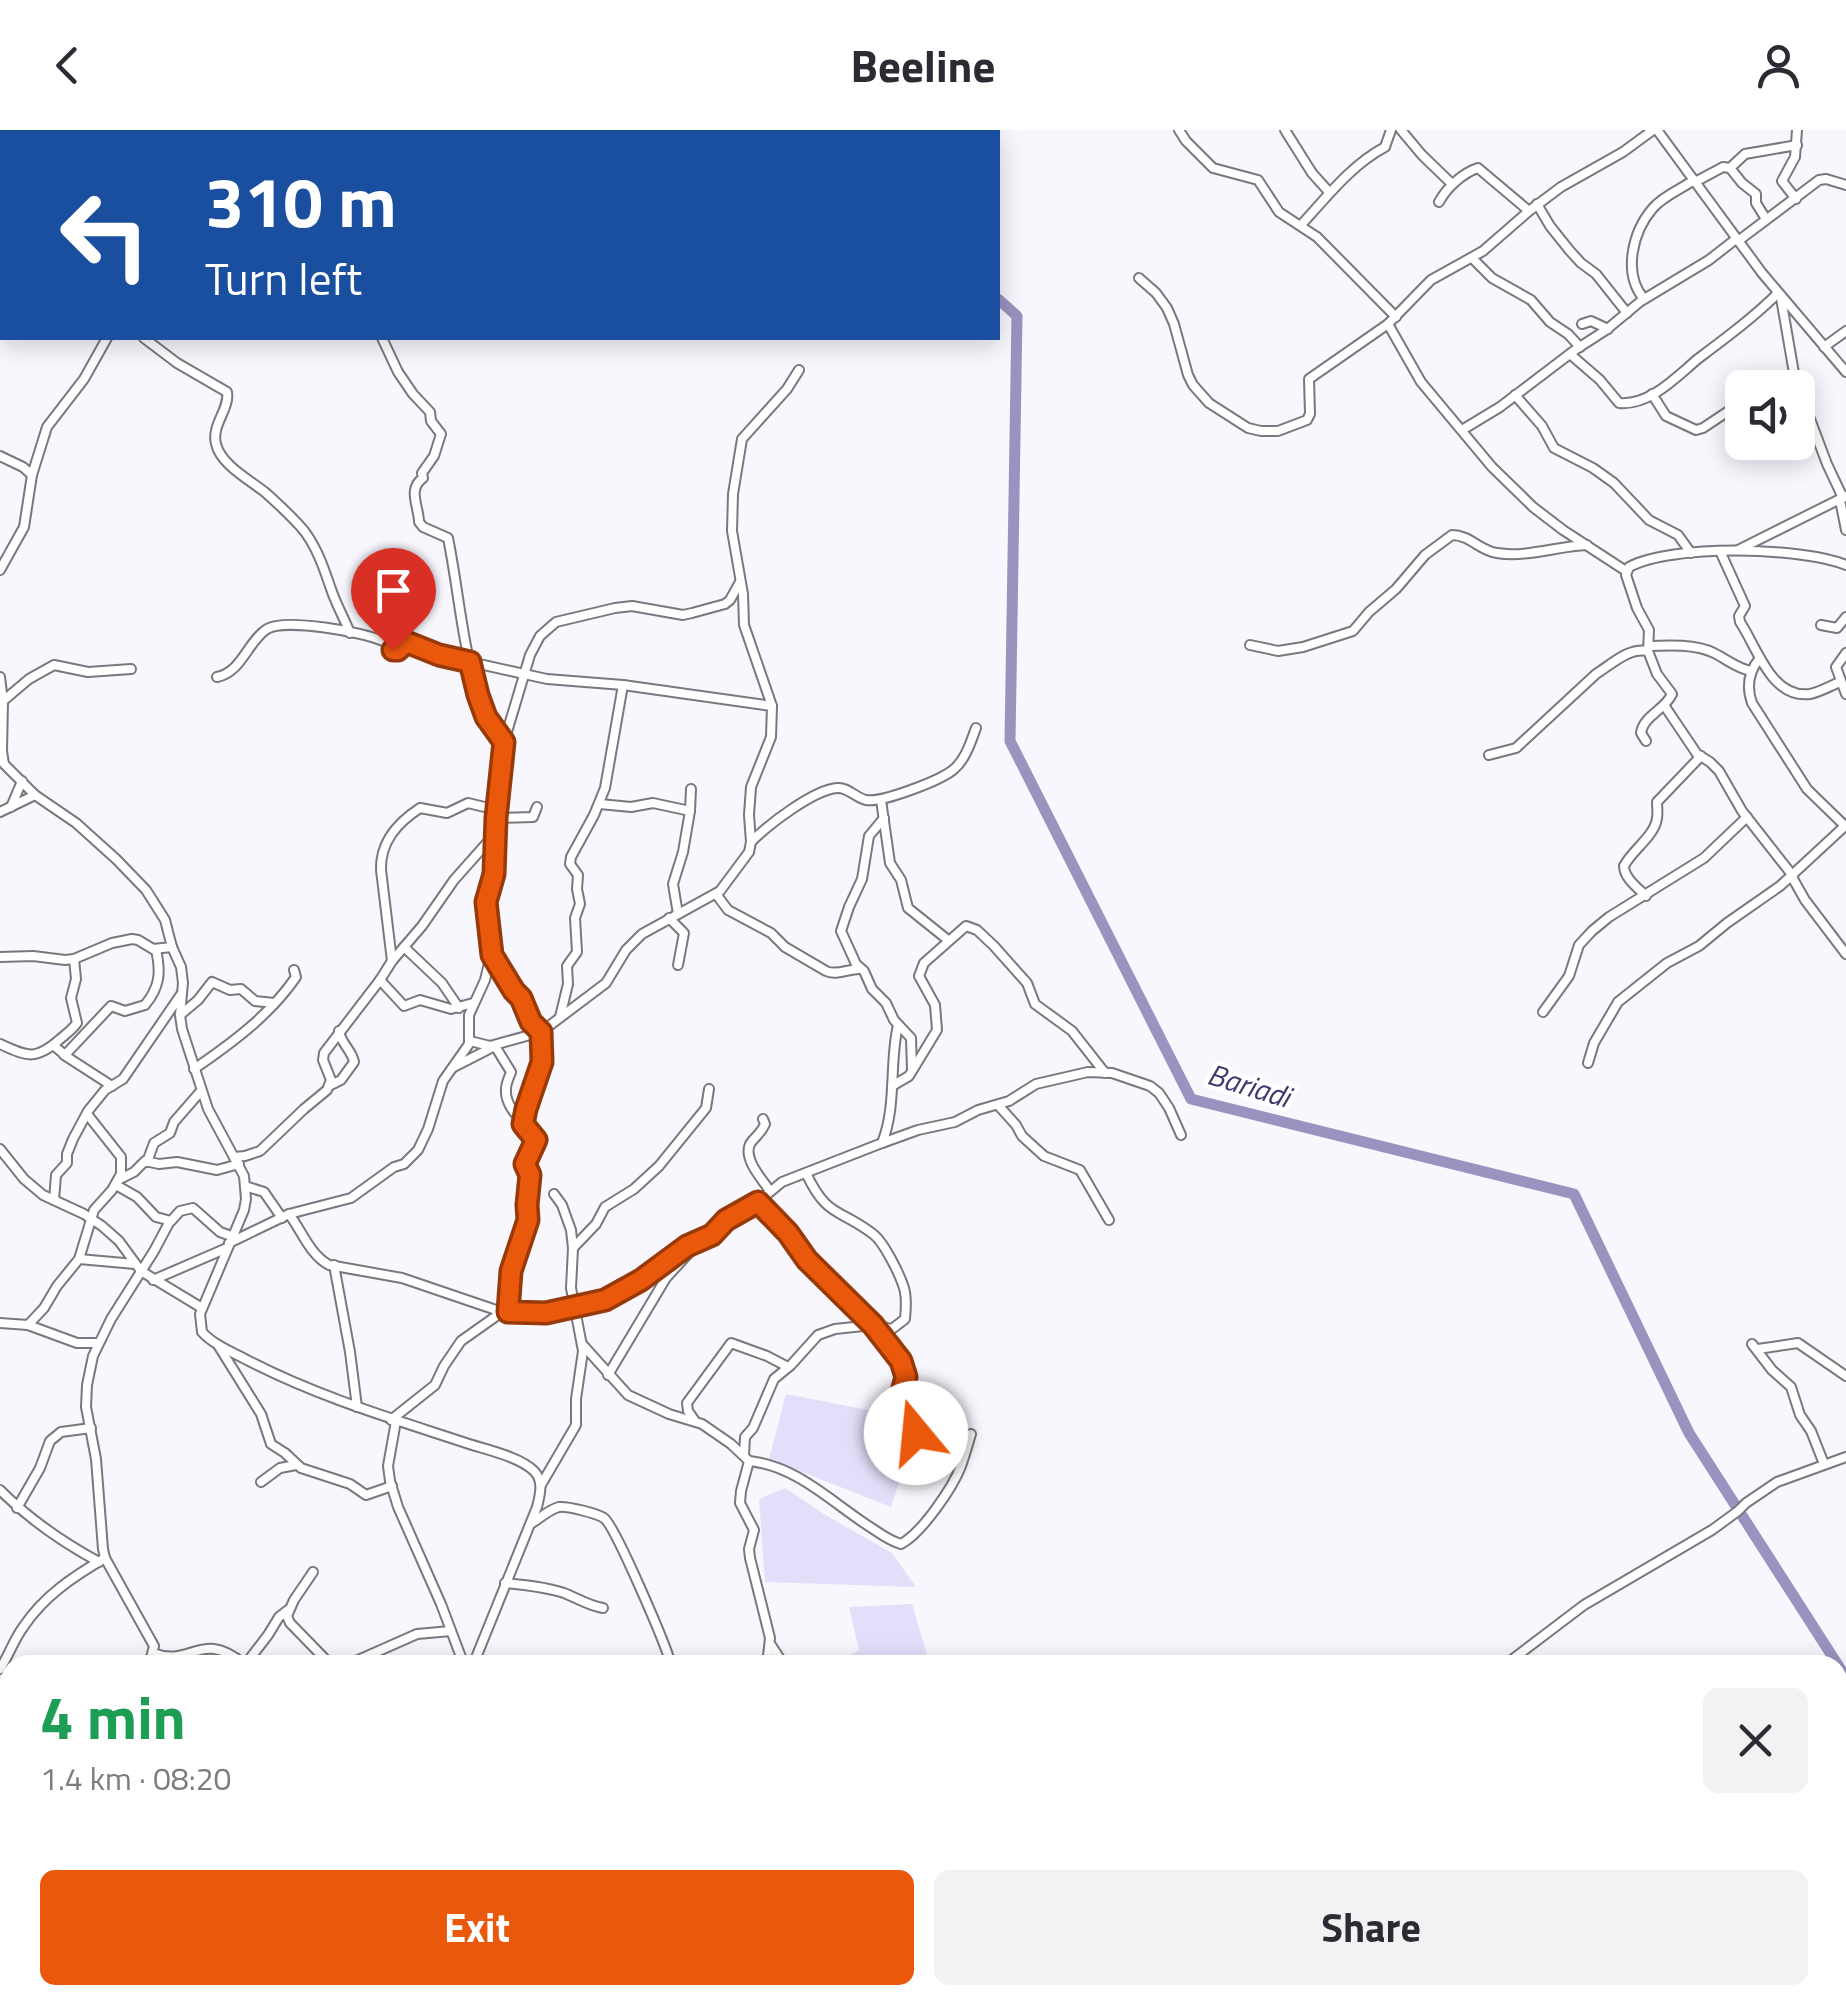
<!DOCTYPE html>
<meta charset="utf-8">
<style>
body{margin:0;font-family:"Titillium Web",sans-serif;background:#f2f2f3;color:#2b2b33;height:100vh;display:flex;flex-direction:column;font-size:38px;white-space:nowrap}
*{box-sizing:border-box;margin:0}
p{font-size:32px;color:#7c7c81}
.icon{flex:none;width:55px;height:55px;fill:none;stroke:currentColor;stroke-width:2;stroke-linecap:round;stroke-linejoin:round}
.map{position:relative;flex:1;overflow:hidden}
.drawer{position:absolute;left:0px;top:1525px;width:1848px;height:350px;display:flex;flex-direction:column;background:#fff;border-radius:30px 30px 0 0;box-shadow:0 5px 25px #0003}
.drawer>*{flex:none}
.hud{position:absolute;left:0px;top:0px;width:1000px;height:210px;box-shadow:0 5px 25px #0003;background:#1a4fa0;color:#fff;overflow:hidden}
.fabs{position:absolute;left:1725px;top:240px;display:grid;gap:20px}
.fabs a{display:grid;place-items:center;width:90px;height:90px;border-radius:15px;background:#fff;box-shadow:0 5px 25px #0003;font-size:50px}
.pin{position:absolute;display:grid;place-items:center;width:85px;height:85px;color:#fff;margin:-102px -42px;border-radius:50% 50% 50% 0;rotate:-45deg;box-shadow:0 0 10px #0007}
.pin .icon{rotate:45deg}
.me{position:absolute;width:110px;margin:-55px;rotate:343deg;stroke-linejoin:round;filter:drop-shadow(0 0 8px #0008)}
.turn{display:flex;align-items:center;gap:35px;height:210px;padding:0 40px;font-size:45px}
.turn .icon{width:130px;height:130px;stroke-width:2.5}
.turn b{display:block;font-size:70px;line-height:85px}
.round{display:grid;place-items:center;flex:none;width:105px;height:105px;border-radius:15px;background:#f2f2f3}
.summary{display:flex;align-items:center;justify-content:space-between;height:170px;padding:0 40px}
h1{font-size:60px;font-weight:700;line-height:75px;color:#1e9e55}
.primary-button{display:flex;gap:20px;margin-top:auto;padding:20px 40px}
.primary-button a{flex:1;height:115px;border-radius:15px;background:#ea580c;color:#fff;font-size:40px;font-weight:700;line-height:115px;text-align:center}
.primary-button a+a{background:#f2f2f3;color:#2b2b33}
header{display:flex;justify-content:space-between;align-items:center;height:130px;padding:0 40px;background:#fff;font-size:45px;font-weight:700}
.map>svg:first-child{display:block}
.green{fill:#e3dffa}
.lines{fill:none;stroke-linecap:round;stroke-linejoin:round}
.river{stroke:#9a92bf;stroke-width:11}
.street-casing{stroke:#78787e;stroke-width:12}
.street{stroke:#fff;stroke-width:8}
.route-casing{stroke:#983908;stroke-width:25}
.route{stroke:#ea580c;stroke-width:18}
.labels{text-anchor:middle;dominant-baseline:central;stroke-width:9;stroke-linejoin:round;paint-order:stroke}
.water-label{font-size:30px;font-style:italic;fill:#43356e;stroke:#fff}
</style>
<header><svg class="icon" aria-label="back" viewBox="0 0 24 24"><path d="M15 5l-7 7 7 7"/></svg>Beeline<svg class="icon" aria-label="person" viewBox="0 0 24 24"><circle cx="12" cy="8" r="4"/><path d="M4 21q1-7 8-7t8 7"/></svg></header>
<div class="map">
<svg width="1846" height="1875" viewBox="0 0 1846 1875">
<rect width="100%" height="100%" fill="#f8f7fe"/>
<g class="green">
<path d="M786,1264L919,1290L891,1377L769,1329Z"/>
<path d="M785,1358L827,1386L892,1423L916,1457L765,1452L759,1369Z"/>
<path d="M912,1474L930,1535H833L859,1520L849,1477Z"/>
</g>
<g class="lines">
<g class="river">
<path d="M798,0L801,2"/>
<path d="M998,169L1017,186L1010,611L1191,969L1574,1064L1689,1303L1845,1546L1846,1551"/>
</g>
<defs>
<g id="street">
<path d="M208,0L209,2"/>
<path d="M1179,0L1186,11L1213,38L1258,50L1279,82L1317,107L1396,187"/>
<path d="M1285,0L1312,43L1329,62"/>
<path d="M1401,0L1422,25L1452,54"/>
<path d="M1657,0L1762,143L1846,242"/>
<path d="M1730,38L1745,24L1797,15"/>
<path d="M1695,52L1723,37L1730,38L1742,53L1756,64V73L1766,89"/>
<path d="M1796,69L1782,51L1795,27L1797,0"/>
<path d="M1439,72C1447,57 1463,43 1478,38L1529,81"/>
<path d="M1537,74L1550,96L1570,121L1581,133L1596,144L1627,183"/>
<path d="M1301,95C1326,68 1351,35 1385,17L1391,0"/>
<path d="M1738,111L1819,50L1826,49L1846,55"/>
<path d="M1472,128L1492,148L1531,170L1550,192L1568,204L1580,217"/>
<path d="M1139,148L1156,163L1167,178L1174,194L1188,245L1193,255L1209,273L1248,298L1261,301H1278L1307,290L1310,284L1309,249L1388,194L1431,150L1483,121L1529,81L1561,57L1623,22L1653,0"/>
<path d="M1781,168L1795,249L1827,334L1843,368"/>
<path d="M1644,169C1622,143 1633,101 1653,78C1663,66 1681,59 1694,50"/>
<path d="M1388,194L1421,252L1492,337L1533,377L1563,400L1626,441"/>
<path d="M1582,194L1591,191L1608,199"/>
<path d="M144,208L177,233L227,262C230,279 211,295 216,314C221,335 250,350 266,363C279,375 294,388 305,402C318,420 324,439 331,459C336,474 344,488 350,503"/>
<path d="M382,208L398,242L413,264L430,282L431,291L441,304L434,326L422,343L423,348C407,359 419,377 419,392L423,397L448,408C460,467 463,531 486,586C490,596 499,603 504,612"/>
<path d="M1824,217L1846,201"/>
<path d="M1570,224L1600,250L1619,273C1650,276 1677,246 1699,228C1727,207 1754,187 1778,163"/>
<path d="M1767,258L1794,244"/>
<path d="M1652,264L1666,286L1696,300L1703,298L1742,272"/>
<path d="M1515,265L1542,296L1554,318L1593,338L1614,353L1649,390L1678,405L1691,423"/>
<path d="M1462,300L1500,277L1575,220L1606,200L1641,171L1709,130L1736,109"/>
<path d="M0,326L23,337L32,345"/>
<path d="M1840,370L1846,400"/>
<path d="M1738,420L1846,366"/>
<path d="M1720,421L1745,476L1739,486L1740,492C1757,517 1771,569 1810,564C1820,562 1830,556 1840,552"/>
<path d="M0,440L24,397L32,345L47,297L84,249L107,208"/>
<path d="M1821,495L1837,498L1846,487"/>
<path d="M1250,515L1278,521L1303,517L1353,501L1369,482L1396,459L1425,425L1452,405C1470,405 1480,421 1497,423C1526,428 1558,416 1587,415"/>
<path d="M1649,516C1669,515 1696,514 1714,523C1728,530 1736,538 1751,541"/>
<path d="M1846,523L1836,537L1846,564"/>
<path d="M1760,528C1749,541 1746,556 1752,573L1807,659L1845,696"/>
<path d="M0,547L3,571L2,621L4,634L35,665L76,693L116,729L146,760L165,790L172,817L181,837L183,853L180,885L182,899L208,979L244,1046L246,1069L244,1080L200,1184L202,1202C214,1215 232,1222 247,1230C316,1266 390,1288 463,1312C483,1319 519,1326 534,1341C544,1351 540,1365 537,1377L473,1535"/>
<path d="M217,547C242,542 247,512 267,499C285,488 364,502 383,511C386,512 393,519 395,521L409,513L439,525L547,549L623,555L772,576"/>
<path d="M3,571L29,549L54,535L88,542L131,539"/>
<path d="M1664,575L1697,624L1710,632L1719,641L1742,681L1793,746"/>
<path d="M1646,611L1641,603C1643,586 1665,580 1672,564L1657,544L1648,521L1649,500L1637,478L1626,445L1629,437C1671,414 1802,417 1846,435"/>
<path d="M1489,625L1516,618L1596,544C1612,534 1629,517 1648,521"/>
<path d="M881,670L890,733L901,750L908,778L948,810"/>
<path d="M600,674L631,677L653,673L690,681"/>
<path d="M11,677L22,651"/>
<path d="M0,682L35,665"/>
<path d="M496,688L533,687L537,677"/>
<path d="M884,688L869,706L862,749L849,777L841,801L856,834L864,841L872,859L886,873L894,890L911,908L912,939"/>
<path d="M751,712C768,695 813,660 837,658C848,657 856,668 866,670C882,673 942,650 954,639C966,629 971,611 976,598"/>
<path d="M1792,747L1805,770L1846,824"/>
<path d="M716,764L728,780L771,803L785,817L826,841C836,846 848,839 859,839"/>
<path d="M1646,766C1638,758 1624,748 1624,736C1632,720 1655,706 1657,688C1658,682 1657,677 1657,672L1701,626"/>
<path d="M678,784L673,754L683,722L690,681L691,659"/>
<path d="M669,788L684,803L678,835"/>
<path d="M404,817L442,853L459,878"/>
<path d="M491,825C501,839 509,854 519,867C528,878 529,892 541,902L542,932L523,994"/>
<path d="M0,827L33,826L65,830L74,829L112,813L132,809L138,810L153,819L172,817"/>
<path d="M392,831L381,740C380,712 397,693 420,678L447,683L468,673L497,680"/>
<path d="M380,850L404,876L420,870L451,879L473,873"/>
<path d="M1543,882L1569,846L1579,815L1592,801L1609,787L1704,728L1747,687"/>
<path d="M180,885L198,870L212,852L230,860L241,859L255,871L274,873"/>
<path d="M560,887L568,854L567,836L577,822L575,788L580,774L577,759L578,745L570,734L571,727L594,685L605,658L623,555"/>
<path d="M470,911L490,916L541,902L606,853L626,820L642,804L720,761L749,722L751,712L749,685L751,657L771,607L772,576L744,495L743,464L732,401L733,364L742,309L787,259L799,240"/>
<path d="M0,914C28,927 36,930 59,910C66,904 72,900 77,893L71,868L76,849L74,829"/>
<path d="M53,915L65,925L111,876L125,881L145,875C160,857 161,842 156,820"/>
<path d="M496,915L495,916L511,942C509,948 506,953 506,959C504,979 528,995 536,1010L525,1034L529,1045L527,1075L528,1089L511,1141L508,1182"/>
<path d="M64,925L112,956"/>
<path d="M1588,933L1594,913L1618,872L1667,833L1699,816L1727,793L1780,756L1846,695"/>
<path d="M454,937L491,918"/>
<path d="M194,939C232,913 270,885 296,847L294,840"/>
<path d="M331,955L341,950L354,932C352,920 341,914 339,901"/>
<path d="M892,956L909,946L937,900L935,875L919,846L924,833L966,796L977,800L994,816L1027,853L1035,874L1072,901L1105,943"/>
<path d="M998,975L1016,995L1022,1006L1044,1026L1080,1040L1109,1090"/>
<path d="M763,989L765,994C761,1004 755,1006 750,1014C743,1029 762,1049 770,1061"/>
<path d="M882,1013C897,976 889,933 898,895"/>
<path d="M0,1019L24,1049L43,1065L84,1084L102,1096L119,1111L141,1141L202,1178"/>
<path d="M234,1027L245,1026L260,1021L304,979L327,960L331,950L323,930L324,923L380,850L392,831L422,796L454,750L494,705"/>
<path d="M147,1032L154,1013L170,1003L174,992L201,961"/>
<path d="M118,1050L134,1042L145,1031L159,1034L177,1032L217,1040L239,1034"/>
<path d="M116,1055L137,1067L156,1087L171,1091L180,1081L193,1078L220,1102L231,1106"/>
<path d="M245,1056L264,1062L282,1088"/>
<path d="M54,1070L56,1045L67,1033V1024L73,1009L88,981L105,960L123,949L182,863"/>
<path d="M758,1072C779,1092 790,1110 808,1131C832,1159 895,1206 905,1240C909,1251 900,1258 902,1269C904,1283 916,1286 916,1303"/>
<path d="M289,1084C302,1101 310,1125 329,1135L402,1148L502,1182L546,1183L599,1172L624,1160L687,1116L713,1105L726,1089L758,1072L782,1052L882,1013L918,1000L955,992L978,980L1009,971L1036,954L1088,942L1112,943L1150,956L1159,963L1169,978L1181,1005"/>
<path d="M229,1113L289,1084L351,1068L394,1037L404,1034L418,1020L428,999L443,951L469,914V885L485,850L491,825L486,772L494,744L497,680L504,612L530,525L540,506L556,492L615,478L632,476L683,485L692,483L725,474L730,470L740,452"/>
<path d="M573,1118L596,1094L605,1077L634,1059L659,1036L706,978L709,959"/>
<path d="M79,1129L135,1134"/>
<path d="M334,1135L350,1222L357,1277"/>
<path d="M153,1150L227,1118"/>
<path d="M0,1193L28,1195L77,1213H98"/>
<path d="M28,1195L44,1178L57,1156L79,1129L94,1080L112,1060L121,1044V1027L87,984"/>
<path d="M582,1214L628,1265L669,1284L702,1294L731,1314L749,1331L741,1361L740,1373L754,1400L749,1419L750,1428L770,1508L767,1535"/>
<path d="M1752,1214L1772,1240L1791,1257L1800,1285L1811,1301L1824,1334"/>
<path d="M218,1215L261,1284L271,1314L285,1323L301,1338L350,1354L366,1365L392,1356"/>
<path d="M1758,1219L1798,1213L1846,1246"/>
<path d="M608,1245L666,1148L698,1113"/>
<path d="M391,1290L435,1255L444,1236L461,1211L502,1182"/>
<path d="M396,1291L388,1336L390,1351L398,1377L441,1474L464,1535"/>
<path d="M695,1291L688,1281L687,1273L731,1213L767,1226L788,1237"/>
<path d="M744,1325L745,1307L753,1298L774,1249L791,1235L818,1205L835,1199L873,1195L892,1199L905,1189C906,1179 907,1168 904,1158C900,1145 884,1112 873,1104C839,1078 827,1088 806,1043"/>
<path d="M749,1331C796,1336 829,1370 867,1395C878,1402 889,1411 901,1414C922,1403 953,1357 961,1336C965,1325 968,1314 971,1304"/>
<path d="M261,1352L280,1338L296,1335"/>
<path d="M541,1355L576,1295V1269L583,1221L571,1158L573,1118L571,1100L562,1075L554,1064"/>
<path d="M0,1360C30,1390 62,1412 99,1432"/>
<path d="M17,1378L40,1338L50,1311L61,1302L91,1298"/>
<path d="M532,1393C540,1388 550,1379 559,1377C567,1376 596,1383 604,1388C615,1396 667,1517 671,1535"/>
<path d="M313,1442L294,1470L287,1486L290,1493L329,1533"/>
<path d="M505,1453C525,1455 545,1457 564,1463C577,1468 589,1476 603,1478"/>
<path d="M771,1515L784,1535"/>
<path d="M153,1523C192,1538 201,1498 245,1535"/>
<path d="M149,1535L154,1516L105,1428L103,1419L96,1329L86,1277L87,1255L93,1226L111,1189L154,1121L170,1091"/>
<path d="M245,1535L268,1505L279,1487L288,1480"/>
<path d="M306,1535H307"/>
<path d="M317,1535L356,1531L417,1504L451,1501"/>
<path d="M1505,1535L1584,1475L1712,1400L1738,1381L1746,1373L1777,1352L1846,1327"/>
<path d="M0,1539C9,1525 14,1509 24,1496C44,1466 74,1446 105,1428"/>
<path d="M0,1640L10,1644"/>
<path d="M0,1774H10"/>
<path d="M150,1865L164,1875"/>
<path d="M178,1865L183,1875"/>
<path d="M308,1865L313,1875"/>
<path d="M515,1865L532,1875"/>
<path d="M646,1865L647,1875"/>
<path d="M709,1865L717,1875"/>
<path d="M1177,1865L1187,1875"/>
<path d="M1213,1865L1215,1875"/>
<path d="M432,1875L434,1865"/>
<path d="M728,1875L737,1865"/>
<path d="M1074,1875L1081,1865"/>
<path d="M1123,1875L1126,1865"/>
<path d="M1339,1875L1349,1865"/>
<path d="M1573,1875L1576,1865"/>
</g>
</defs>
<use href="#street" class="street-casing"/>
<use href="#street" class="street"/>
</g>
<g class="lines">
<defs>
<path id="route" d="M393,520H398L404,514L409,513L439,525L470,532L478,565L486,587L504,612L496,688L494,744L486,772L492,825L514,861L521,868L531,892L541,902L542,932L526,979L523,994L536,1010L525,1034L530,1045L527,1075L528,1090L511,1141L508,1182L546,1183L605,1170L641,1150L687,1116L712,1105L726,1090L758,1072L788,1103L807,1130L873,1195L901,1231L906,1247L901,1266L903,1274L915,1290L916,1303"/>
</defs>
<use href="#route" class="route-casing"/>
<use href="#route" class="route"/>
</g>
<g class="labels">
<g class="water-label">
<text transform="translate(1249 955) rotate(17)">Bariadi</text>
</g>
</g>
</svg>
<div class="fabs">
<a><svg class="icon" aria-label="sound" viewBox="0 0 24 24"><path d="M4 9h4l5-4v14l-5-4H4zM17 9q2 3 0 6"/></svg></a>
</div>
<div class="pin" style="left:393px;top:520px;background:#d93025"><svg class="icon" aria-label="arrive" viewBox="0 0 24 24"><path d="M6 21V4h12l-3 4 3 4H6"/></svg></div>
<svg class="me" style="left:916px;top:1303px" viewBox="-20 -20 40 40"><circle r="19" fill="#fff"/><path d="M0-13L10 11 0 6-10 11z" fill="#ea580c"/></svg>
<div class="hud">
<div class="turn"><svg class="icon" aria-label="left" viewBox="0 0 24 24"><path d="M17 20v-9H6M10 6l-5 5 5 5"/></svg><div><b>310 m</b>Turn left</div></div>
</div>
<section class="drawer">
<div class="summary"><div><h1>4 min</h1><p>1.4 km · 08:20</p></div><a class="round"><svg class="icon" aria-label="close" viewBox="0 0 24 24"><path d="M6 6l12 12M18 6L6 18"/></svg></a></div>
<div class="primary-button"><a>Exit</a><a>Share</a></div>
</section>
</div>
